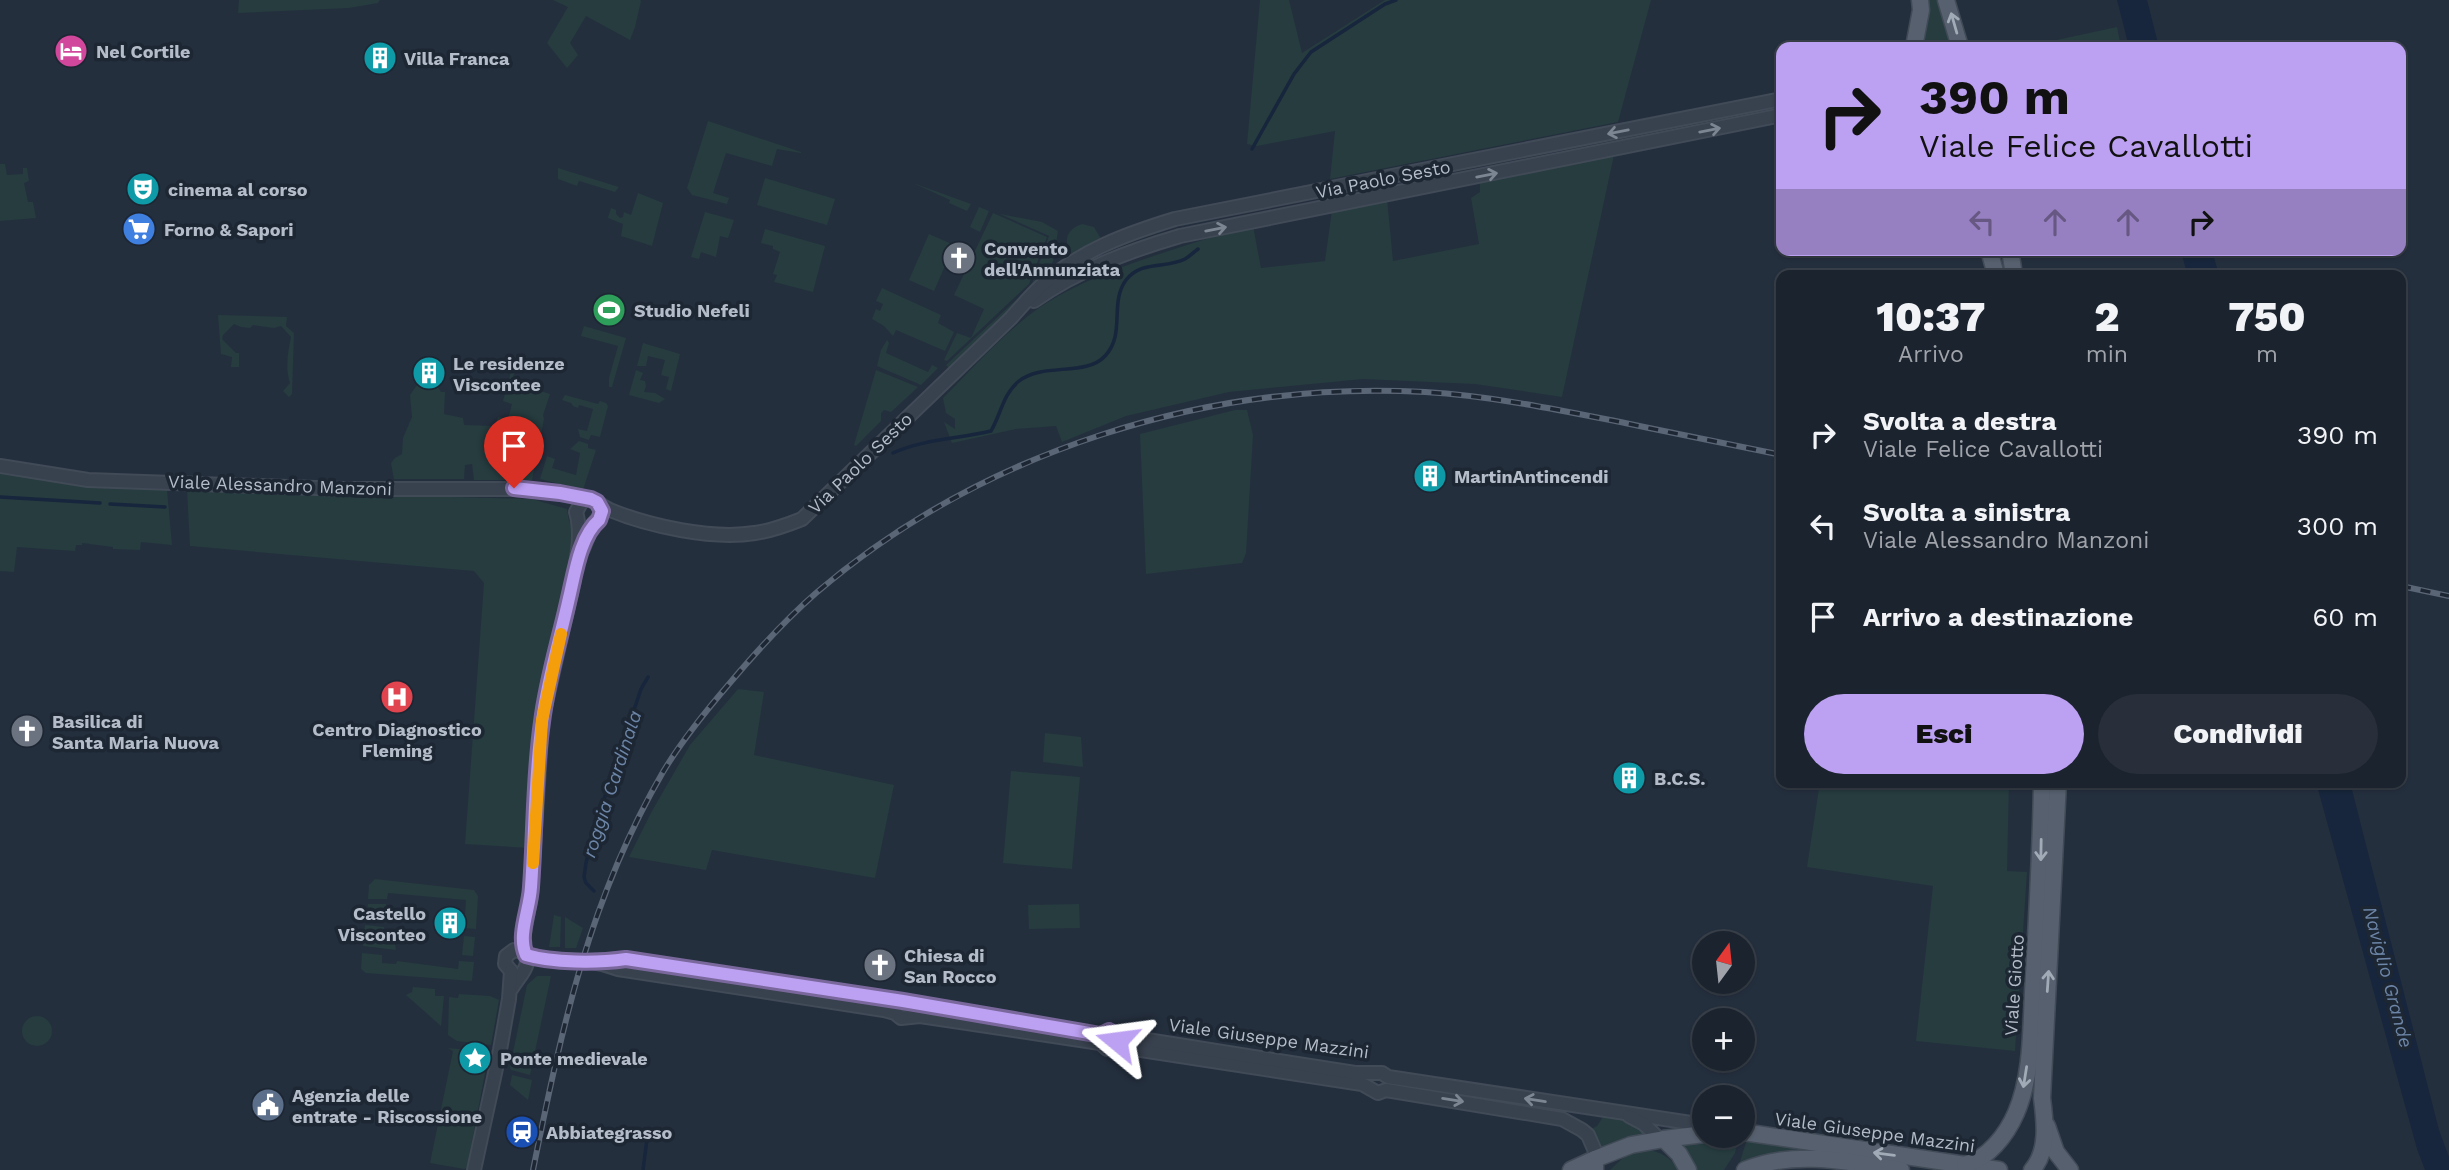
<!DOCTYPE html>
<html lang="it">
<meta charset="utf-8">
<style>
body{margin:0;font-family:"Work Sans",sans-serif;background:#282f3a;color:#f1f3f6;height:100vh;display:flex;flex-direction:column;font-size:26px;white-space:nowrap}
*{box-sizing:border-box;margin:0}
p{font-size:23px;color:#a0a4aa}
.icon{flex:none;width:38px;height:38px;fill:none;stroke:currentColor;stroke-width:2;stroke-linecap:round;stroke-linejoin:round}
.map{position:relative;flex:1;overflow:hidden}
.drawer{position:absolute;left:1776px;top:270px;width:630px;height:518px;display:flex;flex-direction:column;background:#1b232e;border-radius:14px;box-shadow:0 2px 5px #0004,0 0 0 2px #39404a}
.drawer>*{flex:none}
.hud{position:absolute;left:1776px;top:42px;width:630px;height:214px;border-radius:14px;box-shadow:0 2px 5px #0004,0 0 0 2px #39404a;background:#bca0f2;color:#111;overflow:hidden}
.needle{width:46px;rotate:15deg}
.fabs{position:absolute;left:1692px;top:931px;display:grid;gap:14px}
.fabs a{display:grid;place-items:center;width:63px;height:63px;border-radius:50%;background:#1b232e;box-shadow:0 2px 5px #0004,0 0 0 2px #39404a;font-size:35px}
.pin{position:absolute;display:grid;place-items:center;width:60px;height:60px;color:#fff;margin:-72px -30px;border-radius:50% 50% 50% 0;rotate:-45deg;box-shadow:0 0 7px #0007}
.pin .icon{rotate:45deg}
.me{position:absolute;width:77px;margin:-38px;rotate:286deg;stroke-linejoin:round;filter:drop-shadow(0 0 5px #0008)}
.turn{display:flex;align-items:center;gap:24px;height:147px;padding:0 28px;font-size:32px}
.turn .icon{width:91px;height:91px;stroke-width:2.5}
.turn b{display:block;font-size:49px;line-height:60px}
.lanes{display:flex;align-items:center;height:66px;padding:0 28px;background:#0003;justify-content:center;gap:35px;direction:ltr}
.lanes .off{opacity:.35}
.eta{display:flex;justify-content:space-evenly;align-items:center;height:119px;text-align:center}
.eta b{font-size:42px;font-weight:800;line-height:49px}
.cta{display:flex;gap:14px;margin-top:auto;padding:14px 28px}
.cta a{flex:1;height:80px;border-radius:42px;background:#bca0f2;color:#111;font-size:28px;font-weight:800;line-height:80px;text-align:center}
.cta a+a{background:#282f3a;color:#f1f3f6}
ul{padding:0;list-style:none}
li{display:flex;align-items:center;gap:21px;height:91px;padding:0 28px}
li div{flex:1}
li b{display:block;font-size:26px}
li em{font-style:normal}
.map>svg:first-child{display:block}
.green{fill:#263c3f}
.water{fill:#17263c}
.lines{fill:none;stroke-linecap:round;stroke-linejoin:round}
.stream{stroke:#17263c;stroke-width:3.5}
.minor-casing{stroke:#414a57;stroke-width:16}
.major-casing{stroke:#414a57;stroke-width:19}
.minor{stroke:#38414e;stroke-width:12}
.major{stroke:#56606e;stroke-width:16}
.rail-casing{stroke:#5a6575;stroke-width:6}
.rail{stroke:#1d2633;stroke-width:3.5;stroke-dasharray:10;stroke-linecap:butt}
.oneway{stroke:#a1aab7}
.oneway2{stroke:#7c8592}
.route-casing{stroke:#7a689d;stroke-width:18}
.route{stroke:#bca0f2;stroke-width:12}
.slow{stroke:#f59e0b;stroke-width:12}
.labels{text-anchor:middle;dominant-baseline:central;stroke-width:7;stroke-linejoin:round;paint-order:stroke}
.poi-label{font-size:18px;font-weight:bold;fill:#b4bcc9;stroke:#1d2633;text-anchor:start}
.street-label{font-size:18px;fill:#b4bcc9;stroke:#1d2633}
.water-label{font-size:19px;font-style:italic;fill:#6d86a8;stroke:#1d2633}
</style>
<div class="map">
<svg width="2449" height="1170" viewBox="0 0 2449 1170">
<rect width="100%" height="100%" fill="#242f3e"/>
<g class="green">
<path d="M239,0H380L378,3L349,8L238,13Z"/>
<path d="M553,0H640L641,1L635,27L630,40L586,16L570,43L578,55L567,68L547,43L568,7Z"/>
<path d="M1260,0H1289L1302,53L1385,0H1651L1618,122L1330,179L1335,131L1257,146L1247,144Z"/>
<path d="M1926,0H1940L1954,47H1920Z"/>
<path d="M2117,27L2121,47H2024Z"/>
<path d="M708,121L801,152V153L777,149L772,166L726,153L713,193L729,198L727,204L692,195L687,188Z"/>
<path d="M1614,155L1562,397L1475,384L1363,379L1229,392L1126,416L1062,442L1056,426L1016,429L952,443L944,422L955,429V419L946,413L943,398C973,368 1010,326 1045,304C1089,276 1138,261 1187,245C1209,238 1231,231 1253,226L1261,268L1325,261L1332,210L1387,199L1393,261L1479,244L1471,198L1480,192V180Z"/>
<path d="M0,164H5L7,175L23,174V168H27L29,181L24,183L28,202H33L36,218L0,221Z"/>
<path d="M558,168L619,187L615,192L579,181L577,186L558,179Z"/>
<path d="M765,178L835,199L827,225L757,205Z"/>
<path d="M913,183L971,204L967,211L949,203L950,200Z"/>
<path d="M638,193L663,203L652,246L621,236L623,224L608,218L611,208L616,210V214L620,218L623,217L624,212L631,215Z"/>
<path d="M979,207L989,211L980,232L970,227Z"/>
<path d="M705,212L734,220L728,238L720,236L716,257L701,252L699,259L691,257Z"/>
<path d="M993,213L1047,237L1029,284L947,361L944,360L957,333L971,338L984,309L954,295Z"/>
<path d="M1000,214L1042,222L1058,231C1053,258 1058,262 1037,284L949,368L946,365L1031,286L1049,236Z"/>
<path d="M1082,224L1094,227L1101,239L1072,254C1062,241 1067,229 1082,224Z"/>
<path d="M765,229L825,246L813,292L774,282L777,275L773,274L780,252L773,249V246L761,243Z"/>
<path d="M929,234L954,245L934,291L909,280Z"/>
<path d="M882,288L941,315L938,323L954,332L945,351L896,330L893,336L884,326L872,319L876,309L880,311L883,304L876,301Z"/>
<path d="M218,315L287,317L286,326L294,333L292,394L289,397L283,391L290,383C285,369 288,351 291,337L281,326L274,328L253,325L250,328L241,327L234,324L223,335L222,339L236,353H239V367H231L232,357L221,354Z"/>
<path d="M584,326L626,338L612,387H609V378L618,346L581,336Z"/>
<path d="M887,340L889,343L886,353L928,372L932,365L938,368L921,385L877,366L881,350Z"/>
<path d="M643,343L680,354L671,391L666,389L669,377L661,375L665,360L648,356L646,366H637Z"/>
<path d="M636,370L643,373L640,380L645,381L646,386L644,392L655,393L665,399L659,403L629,395Z"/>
<path d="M876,370L918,387L891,412L884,410L881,413V421L856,446L854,445Z"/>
<path d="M511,372L514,373L512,382L550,394L543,415L544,419L532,480H474L472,464L465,465L464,479H394L391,463L395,458L402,454L403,438L412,417L410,395L417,385C426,382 436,382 441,392H445L444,414L463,418L464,425L495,426L498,417L508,419L512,404L503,401Z"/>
<path d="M565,395L598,404L600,401L606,403L608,406L600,437L591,435L589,440L580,437L578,429L587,431L593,409L579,405L578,408L573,406L571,403L562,400Z"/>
<path d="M1235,410H1247L1253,435L1246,553L1242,563L1146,574L1140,434Z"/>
<path d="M579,441L588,444V448L596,450L583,490L540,479L547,456L555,459L552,468L576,475L580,453L570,449Z"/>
<path d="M0,473L72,485L167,490L172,545L141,542L140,550L113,549V547L82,543V545H76L75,551L17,547L14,572L0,571Z"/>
<path d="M187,490L532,499L567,509L569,521L575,531L541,701L529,848L465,844L484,583L474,571L190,546Z"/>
<path d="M738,689L764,692L754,755L894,785L875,878L712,850L706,870L629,857L652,811L690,745Z"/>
<path d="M1045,733L1081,737L1083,767L1043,762Z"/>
<path d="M1011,771L1080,777L1072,869L1003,863Z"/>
<path d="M1820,782H2009L2007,871L2027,872L2015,1051L1916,1041L1933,886L1807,867Z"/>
<path d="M375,879L474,890L478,896L476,929L464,928L466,900L388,893L387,899H368L369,885Z"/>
<path d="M368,904H386L385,921L366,919Z"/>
<path d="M1079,904L1080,928L1029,929L1028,905Z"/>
<path d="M554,915L561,917L560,947H549Z"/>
<path d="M565,917L583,928L576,948H565Z"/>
<path d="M365,925L384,927L383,937H378L377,943L379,938L383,939L385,945L387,941L395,943L396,950L363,946Z"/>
<path d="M464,936L475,937L473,956L462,955Z"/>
<path d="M362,953L382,955V963L396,964L397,961L458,969L459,961L474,962L472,981L366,973L361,969Z"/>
<path d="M537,976H551L530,1075L511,1070L510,1067L527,985Z"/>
<path d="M413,987L435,989V996H444L441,1026L406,995L412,992Z"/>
<path d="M459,994L490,996L499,1000L491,1045L457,1041L448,1035L449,997L458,998Z"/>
<circle cx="37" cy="1031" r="15"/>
<path d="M448,1048L489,1052L467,1168L464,1169L430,1163L453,1051Z"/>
<path d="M512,1075L532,1080L528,1100L510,1085Z"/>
<path d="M1603,1117L1625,1120L1650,1134L1600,1151L1590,1130L1597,1126Z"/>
<path d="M1720,1138L1738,1139L1735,1153L1724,1170H1692L1678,1142Z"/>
<path d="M1747,1139L1828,1152L1739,1165Z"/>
<path d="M1645,1149C1660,1152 1670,1156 1678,1170H1610L1626,1155Z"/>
</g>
<g class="water">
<path d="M2117,0H2147L2159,47H2129Z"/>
<path d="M2181,250H2212L2219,275H2187Z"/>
<path d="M2316,782H2350L2439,1130L2449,1157V1170H2425L2417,1149Z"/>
</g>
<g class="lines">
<g class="stream">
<path d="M1252,149L1294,74L1311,52L1385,4L1396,0"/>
<path d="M893,453C924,439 958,439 991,431C1001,414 1003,394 1019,381C1043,362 1086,377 1105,356C1126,334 1109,303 1126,280C1142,260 1165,269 1185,259C1190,256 1194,252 1198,249"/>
<path d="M0,497L100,503"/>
<path d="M110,504L165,507"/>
<path d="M594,891L586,883L584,877L586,863L594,829L641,689L648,677"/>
<path d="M643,1170L648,1131"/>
</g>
<defs>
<g id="minor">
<path d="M1034,301C1078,270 1129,251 1180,236L1782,115"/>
<path d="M0,466L88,480L344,489H514L560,493L586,499"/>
<path d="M583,549L593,524L601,515L599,504"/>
<path d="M572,587C576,562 583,536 576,512L582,501L591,499C598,502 603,507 610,510C649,526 712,540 755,533C771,531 787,525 802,519L1011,318C1021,307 1030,296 1041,286C1079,251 1126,234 1175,219L1782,99"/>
<path d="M524,953L523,939L531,894L542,720L574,580"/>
<path d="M526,955C560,965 584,955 618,969L884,1010L895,1013L901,1018L920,1016L1100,1043L1107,1049L1115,1046L1362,1084L1378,1093L1386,1090L1562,1119L1582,1130L1588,1135L1598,1158"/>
<path d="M601,962L626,959L875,998L903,1001L1101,1035"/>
<path d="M511,971L505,964L506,956L514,950L523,952C534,964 519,976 512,988"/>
<path d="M1101,1035L1109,1031L1116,1035L1355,1073H1382L1388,1077L1704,1125"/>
<path d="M1629,1116L1644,1124L1660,1140"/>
<path d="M474,1170L500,1050L509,999L511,971"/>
</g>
<g id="major">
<path d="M1946,0L1960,47"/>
<path d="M1914,47L1921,10L1920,0"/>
<path d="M1989,250L1996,275"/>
<path d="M2010,250L2014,275"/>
<path d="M2047,1126L2056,1152L2070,1170"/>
<path d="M1743,1132L1999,1170"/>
<path d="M1664,1139L1704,1134"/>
<path d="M1965,1165C1988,1158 2006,1136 2016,1113C2032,1076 2031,1031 2033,992C2037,922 2041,852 2042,782"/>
<path d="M1571,1170L1595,1159"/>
<path d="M1595,1170V1159L1631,1145L1664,1139L1679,1154L1688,1170"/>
<path d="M1745,1170C1795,1149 1850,1162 1901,1170"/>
<path d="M2032,1170C2049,1151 2045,1121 2042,1098L2058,782"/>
</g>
</defs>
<use href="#minor" class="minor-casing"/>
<use href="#major" class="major-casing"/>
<use href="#minor" class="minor"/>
<use href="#major" class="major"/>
<defs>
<g id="rail">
<path d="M2401,586L2449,596"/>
<path d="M533,1170C562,1027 589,899 663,772C682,740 705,712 729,684C756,652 784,621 816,593C982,451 1208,380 1425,392C1493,396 1559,410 1625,423C1677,434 1729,444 1782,455"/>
</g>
</defs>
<use href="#rail" class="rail-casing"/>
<use href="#rail" class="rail"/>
</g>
<defs><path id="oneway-shaft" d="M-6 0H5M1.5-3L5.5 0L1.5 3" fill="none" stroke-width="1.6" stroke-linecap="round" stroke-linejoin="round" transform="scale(1.75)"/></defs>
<g class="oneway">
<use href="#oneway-shaft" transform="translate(1954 23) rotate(-106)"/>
<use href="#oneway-shaft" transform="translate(2041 850) rotate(91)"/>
<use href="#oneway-shaft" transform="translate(2048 981) rotate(-86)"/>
<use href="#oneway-shaft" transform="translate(2025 1077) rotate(99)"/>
<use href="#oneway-shaft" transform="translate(1884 1154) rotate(-173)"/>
</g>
<g class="oneway2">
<use href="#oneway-shaft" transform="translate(1710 130) rotate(-11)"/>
<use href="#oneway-shaft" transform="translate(1618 132) rotate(169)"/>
<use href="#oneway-shaft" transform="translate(1487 175) rotate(-11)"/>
<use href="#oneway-shaft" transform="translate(1216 229) rotate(-11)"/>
<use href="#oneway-shaft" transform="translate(1453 1100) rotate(9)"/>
<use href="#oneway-shaft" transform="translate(1535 1100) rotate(-171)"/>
</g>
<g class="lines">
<defs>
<path id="route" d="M514,488L560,493L591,499L597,502L602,511L599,520C580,536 575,573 569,598C560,639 547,680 542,722C534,777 535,833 531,887C530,909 517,935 526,955C553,963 597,963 626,959L903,1001L1101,1035L1109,1031L1116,1035L1117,1041"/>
</defs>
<use href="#route" class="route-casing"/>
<use href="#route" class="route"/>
<path class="slow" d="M533,863L542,720L561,634"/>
</g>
<defs>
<symbol id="hotel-disc" viewBox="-11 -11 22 22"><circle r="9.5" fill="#d1479c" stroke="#1d2633"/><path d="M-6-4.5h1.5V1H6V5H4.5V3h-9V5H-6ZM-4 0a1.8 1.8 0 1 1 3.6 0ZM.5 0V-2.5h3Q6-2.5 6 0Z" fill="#fff"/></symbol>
<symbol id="building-disc" viewBox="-11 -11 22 22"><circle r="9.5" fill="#0f9aa8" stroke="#1d2633"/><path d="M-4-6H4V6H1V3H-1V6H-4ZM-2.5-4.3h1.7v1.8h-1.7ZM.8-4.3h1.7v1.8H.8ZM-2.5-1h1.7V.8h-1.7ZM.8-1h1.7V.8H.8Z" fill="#fff"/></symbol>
<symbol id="theatre-disc" viewBox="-11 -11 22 22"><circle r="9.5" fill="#0f9aa8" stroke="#1d2633"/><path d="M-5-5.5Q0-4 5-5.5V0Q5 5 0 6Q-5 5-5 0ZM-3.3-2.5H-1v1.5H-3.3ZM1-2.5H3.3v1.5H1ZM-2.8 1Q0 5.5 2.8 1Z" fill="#fff"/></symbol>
<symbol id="supermarket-disc" viewBox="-11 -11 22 22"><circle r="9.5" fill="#3f7fe0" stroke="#1d2633"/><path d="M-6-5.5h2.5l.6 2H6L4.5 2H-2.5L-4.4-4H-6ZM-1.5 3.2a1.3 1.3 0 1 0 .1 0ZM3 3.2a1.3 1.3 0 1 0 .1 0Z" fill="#fff"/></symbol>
<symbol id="church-disc" viewBox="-11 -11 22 22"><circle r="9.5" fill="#6b7280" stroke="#1d2633"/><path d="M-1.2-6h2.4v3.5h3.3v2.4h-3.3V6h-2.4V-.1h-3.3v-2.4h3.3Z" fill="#fff"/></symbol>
<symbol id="stadium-disc" viewBox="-11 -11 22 22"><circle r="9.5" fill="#2e9e5b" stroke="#1d2633"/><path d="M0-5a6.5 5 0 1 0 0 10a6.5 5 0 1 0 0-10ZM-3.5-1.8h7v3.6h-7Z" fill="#fff"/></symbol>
<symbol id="hospital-disc" viewBox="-11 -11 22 22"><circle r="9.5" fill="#e0444e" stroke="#1d2633"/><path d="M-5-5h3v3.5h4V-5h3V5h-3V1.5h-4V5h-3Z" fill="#fff"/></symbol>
<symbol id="sight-disc" viewBox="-11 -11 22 22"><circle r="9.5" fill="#0f9aa8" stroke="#1d2633"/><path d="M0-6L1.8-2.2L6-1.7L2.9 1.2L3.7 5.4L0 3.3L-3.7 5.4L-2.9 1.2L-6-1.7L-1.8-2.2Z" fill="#fff"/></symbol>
<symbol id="civic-disc" viewBox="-11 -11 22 22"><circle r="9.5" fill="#5c6f8a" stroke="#1d2633"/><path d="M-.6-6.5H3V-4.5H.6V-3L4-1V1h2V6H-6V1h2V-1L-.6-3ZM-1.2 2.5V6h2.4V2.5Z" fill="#fff"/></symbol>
<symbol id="station-disc" viewBox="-11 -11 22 22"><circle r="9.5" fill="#1a4fb4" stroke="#1d2633"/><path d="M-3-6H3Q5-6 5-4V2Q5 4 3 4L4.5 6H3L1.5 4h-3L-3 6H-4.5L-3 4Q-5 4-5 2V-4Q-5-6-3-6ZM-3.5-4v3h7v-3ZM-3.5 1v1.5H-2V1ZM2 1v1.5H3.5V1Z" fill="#fff"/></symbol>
</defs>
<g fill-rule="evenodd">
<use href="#hotel-disc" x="52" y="32" width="38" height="38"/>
<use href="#building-disc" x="361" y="39" width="38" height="38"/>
<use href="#theatre-disc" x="124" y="170" width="38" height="38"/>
<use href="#supermarket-disc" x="120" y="210" width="38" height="38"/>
<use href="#church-disc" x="940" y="239" width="38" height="38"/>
<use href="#stadium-disc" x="590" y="291" width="38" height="38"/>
<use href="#building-disc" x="410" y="354" width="38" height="38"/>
<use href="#building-disc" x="1411" y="457" width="38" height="38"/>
<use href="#hospital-disc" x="378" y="678" width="38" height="38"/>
<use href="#church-disc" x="8" y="712" width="38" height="38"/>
<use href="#building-disc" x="1610" y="759" width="38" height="38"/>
<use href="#building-disc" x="431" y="904" width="38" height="38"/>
<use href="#church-disc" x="861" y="946" width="38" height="38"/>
<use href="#sight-disc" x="456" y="1039" width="38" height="38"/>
<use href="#civic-disc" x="249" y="1086" width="38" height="38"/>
<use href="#station-disc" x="503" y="1113" width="38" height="38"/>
</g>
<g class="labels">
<g class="poi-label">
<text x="96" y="51">Nel Cortile</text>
<text x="404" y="58">Villa Franca</text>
<text x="168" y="189">cinema al corso</text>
<text x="164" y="229">Forno &amp; Sapori</text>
<text x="984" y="248">Convento<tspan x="984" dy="21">dell'Annunziata</tspan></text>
<text x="634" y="310">Studio Nefeli</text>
<text x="453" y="363">Le residenze<tspan x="453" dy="21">Viscontee</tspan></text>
<text x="1454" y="476">MartinAntincendi</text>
<text x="52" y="721">Basilica di<tspan x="52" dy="21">Santa Maria Nuova</tspan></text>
<text x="397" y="729" text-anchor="middle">Centro Diagnostico<tspan x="397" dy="21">Fleming</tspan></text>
<text x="1654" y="778">B.C.S.</text>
<text x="426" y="913" text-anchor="end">Castello<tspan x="426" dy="21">Visconteo</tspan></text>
<text x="904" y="955">Chiesa di<tspan x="904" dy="21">San Rocco</tspan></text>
<text x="500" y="1058">Ponte medievale</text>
<text x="292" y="1095">Agenzia delle<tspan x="292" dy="21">entrate - Riscossione</tspan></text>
<text x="546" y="1132">Abbiategrasso</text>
</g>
<g class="street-label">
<text transform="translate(1383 179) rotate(-11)">Via Paolo Sesto</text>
<text transform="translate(860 463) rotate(-44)">Via Paolo Sesto</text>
<text transform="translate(280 485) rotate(2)">Viale Alessandro Manzoni</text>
<text transform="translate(2014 985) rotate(-86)">Viale Giotto</text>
<text transform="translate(1269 1038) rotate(8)">Viale Giuseppe Mazzini</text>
<text transform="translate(1875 1132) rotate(8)">Viale Giuseppe Mazzini</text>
</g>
<g class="water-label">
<text transform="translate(612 784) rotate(-72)">roggia Cardinala</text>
<text transform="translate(2388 977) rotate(75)">Naviglio Grande</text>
</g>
</g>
</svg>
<div class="fabs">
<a><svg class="needle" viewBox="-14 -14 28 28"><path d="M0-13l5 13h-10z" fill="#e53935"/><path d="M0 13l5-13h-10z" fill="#a0a4aa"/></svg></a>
<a>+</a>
<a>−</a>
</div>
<div class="pin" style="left:514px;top:488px;background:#d93025"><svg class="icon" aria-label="arrive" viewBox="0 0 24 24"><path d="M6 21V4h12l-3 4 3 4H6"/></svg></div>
<svg class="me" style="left:1117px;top:1041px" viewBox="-20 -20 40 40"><path d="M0-17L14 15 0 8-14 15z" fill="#bca0f2" stroke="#fff" stroke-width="4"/></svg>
<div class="hud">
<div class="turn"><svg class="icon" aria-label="right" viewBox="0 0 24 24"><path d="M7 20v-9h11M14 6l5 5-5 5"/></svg><div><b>390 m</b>Viale Felice Cavallotti</div></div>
<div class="lanes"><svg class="icon off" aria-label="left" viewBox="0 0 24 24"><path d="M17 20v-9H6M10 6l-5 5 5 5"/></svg><svg class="icon off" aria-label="ahead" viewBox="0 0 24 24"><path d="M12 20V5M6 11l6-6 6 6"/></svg><svg class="icon off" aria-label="ahead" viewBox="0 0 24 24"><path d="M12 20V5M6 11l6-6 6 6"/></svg><svg class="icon" aria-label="right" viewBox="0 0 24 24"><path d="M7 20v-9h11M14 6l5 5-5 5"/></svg></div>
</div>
<section class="drawer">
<div class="eta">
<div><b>10:37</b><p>Arrivo</p></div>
<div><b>2</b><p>min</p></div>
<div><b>750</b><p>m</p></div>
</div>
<ul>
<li><svg class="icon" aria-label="right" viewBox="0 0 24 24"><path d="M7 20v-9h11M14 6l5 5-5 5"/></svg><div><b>Svolta a destra</b><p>Viale Felice Cavallotti</p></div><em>390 m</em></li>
<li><svg class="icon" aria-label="left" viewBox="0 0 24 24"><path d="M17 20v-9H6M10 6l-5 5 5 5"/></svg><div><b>Svolta a sinistra</b><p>Viale Alessandro Manzoni</p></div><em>300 m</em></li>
<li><svg class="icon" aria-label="arrive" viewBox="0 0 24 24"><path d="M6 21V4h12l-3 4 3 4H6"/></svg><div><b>Arrivo a destinazione</b></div><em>60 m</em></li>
</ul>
<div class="cta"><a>Esci</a><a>Condividi</a></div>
</section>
</div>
